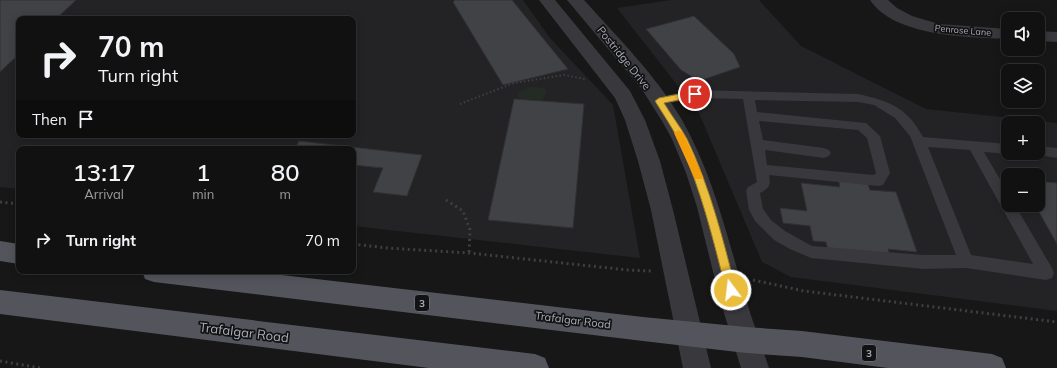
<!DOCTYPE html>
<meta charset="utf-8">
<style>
body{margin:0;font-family:Mulish,sans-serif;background:#1e1f20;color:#f1f3f6;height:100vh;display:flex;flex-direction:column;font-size:15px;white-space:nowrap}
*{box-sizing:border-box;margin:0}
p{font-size:13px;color:#9c9d9f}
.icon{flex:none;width:22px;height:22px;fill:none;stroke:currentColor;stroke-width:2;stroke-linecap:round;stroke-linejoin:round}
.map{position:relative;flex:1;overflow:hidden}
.side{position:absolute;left:16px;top:146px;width:340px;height:128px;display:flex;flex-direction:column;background:#111112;border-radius:8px;box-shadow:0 2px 10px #0003,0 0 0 1px #303132}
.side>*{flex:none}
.guide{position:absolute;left:16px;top:16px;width:340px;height:122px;border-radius:8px;box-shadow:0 2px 10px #0003,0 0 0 1px #303132;background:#111112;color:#f1f3f6;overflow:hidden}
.controls{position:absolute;left:1001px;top:12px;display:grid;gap:8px}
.controls a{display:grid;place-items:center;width:44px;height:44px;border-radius:8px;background:#111112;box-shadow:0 2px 10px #0003,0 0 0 1px #303132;font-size:20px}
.pin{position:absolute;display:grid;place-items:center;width:34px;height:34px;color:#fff;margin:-17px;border:2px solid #fff;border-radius:50%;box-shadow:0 1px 4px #0007}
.me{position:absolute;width:44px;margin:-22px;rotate:345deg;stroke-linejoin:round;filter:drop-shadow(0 0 3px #0008)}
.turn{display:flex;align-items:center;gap:14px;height:84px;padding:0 16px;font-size:18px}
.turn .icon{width:52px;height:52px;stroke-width:2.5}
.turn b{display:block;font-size:28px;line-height:34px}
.then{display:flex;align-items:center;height:38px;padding:0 16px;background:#0003;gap:8px;font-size:15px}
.eta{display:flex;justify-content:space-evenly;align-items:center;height:68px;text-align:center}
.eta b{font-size:24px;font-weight:600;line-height:28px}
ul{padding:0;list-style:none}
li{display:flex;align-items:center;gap:12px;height:52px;padding:0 16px}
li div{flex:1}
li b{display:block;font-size:15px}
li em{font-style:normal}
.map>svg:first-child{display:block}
.built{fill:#232325;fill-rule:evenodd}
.green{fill:#232b24}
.building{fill:#414245;stroke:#313134}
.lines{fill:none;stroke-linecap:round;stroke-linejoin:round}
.path-far1{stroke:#3e3f44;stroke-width:2;stroke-dasharray:1.5 2.5;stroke-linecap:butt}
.path{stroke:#3e3f44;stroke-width:3;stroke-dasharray:2 3.5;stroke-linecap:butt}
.service{fill:#38383d;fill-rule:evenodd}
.minor{fill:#38383d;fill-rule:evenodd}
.tertiary{fill:#38383d;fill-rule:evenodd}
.primary{fill:#54555c;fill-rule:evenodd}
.route{fill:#ebbd3c;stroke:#997b27}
.slow{fill:#f59e0b}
.labels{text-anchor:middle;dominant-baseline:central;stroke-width:3.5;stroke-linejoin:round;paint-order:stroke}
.far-street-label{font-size:9px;fill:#a9adb8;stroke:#121213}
.shield{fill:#121213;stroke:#7c7e86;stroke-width:1}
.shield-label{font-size:10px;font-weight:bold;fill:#a9adb8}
.street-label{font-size:11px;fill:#a9adb8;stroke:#121213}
.near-street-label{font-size:13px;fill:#a9adb8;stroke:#121213}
</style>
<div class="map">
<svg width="1057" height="368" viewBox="0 0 1057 368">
<rect width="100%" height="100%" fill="#171718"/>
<g class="built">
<path d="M0,0H523L550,38L613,105L640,258L353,226V149H19V189L0,187ZM19,19H353V135H19Z"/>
<path d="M671,0H759L801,46L926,109L1057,123V311L791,277L762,262L699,113L617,8ZM1008,123H1038V153H1008ZM1008,175H1038V205H1008Z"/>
</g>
<path class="green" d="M529,87L544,88L547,90L543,99L541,100L521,99L518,96L519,92Z"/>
<g class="building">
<path d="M0,0H76L56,19H19V54L0,72Z"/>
<path d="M455,0H512L568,69L503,85L453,2Z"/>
<path d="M694,16L734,54L740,67L699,81L681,70L646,29Z"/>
<path d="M514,99L584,104L573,228L488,220Z"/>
<path d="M299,141L422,155L407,196L373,192L383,168L353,165V149H295Z"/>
<path d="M838,177L866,180L870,190L896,192L917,252L888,249L893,265L830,258L826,242L813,241L810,226L783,223L780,208L807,211L801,183L840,187Z"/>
<path d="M1038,181L1057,183V244L1035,205H1038Z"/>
</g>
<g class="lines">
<path class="path-far1" d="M460,104L514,83L564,75L585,79"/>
<g class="path">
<path d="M446,200L463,211L470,230L469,253"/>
<path d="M0,202L19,204"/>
<path d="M353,244L387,248L469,253L628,270L651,271"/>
<path d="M753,280L804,291L1057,322"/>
<path d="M0,361L40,368"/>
</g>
<g class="service">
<path d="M695,90L858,94C889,101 907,107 923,137L1008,144V153H1011L1008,154L984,152L1008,193V205H1015L1052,268L1054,273L1052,278L1046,280L966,268L924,269L811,258L790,249L774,240L755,221L749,210L746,191L748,187L757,182L743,99L695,98L659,105L655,104L653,101L655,98L659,97ZM755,100L858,102L874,105L895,118L910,136L956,255H924L812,246L785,231L771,220L763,209L760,193C769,188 771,186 769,175L878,186L883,185L890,173L880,136L866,123L757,112ZM759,121L858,130L867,138L876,173L874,175L767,165L765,150L824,158L829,156L831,153L829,150L824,148L763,140ZM928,147L970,150L1033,264L971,255Z"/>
<path d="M1038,146L1057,148V158L1033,154L1032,153H1038Z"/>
</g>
<g class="minor">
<path d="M870,0H888L897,8L912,16L939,24L1008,29V39C968,37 895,37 870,0Z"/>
<path d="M1038,31L1057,32V42L1038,41Z"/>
</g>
<g class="tertiary">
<path d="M539,0H555L630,91L645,120L660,161L673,210L711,368H683L651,210L638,161L625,120L615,98Z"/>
<path d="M567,0H584C618,38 656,75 682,120C710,169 724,224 740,279C748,309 759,338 769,368H741L720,300L697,207L686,173L672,139L662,121L641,88Z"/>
</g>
<g class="primary">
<path d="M0,241L19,244V264L0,261Z"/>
<path d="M142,271H247L643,317L746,327L802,331L992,354L1002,358L1006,368H888L802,357L746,353L643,341L154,282L145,279Z"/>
<path d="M0,290L535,354L545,358L549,368H429L0,314Z"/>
</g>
</g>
<path class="route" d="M695,91L698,92V96L664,103C671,115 680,126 687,139C710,187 723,239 736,290L735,294L731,295L727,294L726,290C713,239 701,189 679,141C672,127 663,114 655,101L659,98Z"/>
<path class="slow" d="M679,130L683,133L703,177L702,179H695L694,177L674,133Z"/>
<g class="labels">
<g class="far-street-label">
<text transform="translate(963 30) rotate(5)">Penrose Lane</text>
</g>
<g class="shield">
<rect x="415" y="295" width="14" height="16" rx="3"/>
<rect x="862" y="345" width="14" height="16" rx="3"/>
</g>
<g class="shield-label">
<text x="422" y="303">3</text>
<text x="869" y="353">3</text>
</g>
<g class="street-label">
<text transform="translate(624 58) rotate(51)">Postridge Drive</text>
<text transform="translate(573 320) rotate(7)">Trafalgar Road</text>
</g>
<g class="near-street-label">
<text transform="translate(244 332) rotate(7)">Trafalgar Road</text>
</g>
</g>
</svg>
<div class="controls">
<a><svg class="icon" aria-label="sound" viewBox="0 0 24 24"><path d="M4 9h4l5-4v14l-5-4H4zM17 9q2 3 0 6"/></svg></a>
<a><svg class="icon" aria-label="layers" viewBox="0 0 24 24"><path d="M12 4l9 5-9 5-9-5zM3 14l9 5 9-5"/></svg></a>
<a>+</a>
<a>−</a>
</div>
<div class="pin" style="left:695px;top:94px;background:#d93025"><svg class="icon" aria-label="arrive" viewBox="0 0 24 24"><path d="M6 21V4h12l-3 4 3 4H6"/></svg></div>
<svg class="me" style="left:731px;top:290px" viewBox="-20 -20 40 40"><circle r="17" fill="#ebbd3c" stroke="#fff" stroke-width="3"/><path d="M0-11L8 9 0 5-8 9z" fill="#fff"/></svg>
<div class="guide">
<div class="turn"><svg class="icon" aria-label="right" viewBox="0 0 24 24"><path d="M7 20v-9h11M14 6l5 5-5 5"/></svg><div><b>70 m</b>Turn right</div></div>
<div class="then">Then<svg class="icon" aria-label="arrive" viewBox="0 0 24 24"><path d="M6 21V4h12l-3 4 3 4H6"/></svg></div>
</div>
<section class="side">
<div class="eta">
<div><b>13:17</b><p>Arrival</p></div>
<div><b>1</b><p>min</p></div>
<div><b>80</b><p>m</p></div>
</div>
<ul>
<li><svg class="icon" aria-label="right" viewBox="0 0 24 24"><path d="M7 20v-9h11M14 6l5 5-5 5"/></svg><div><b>Turn right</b></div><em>70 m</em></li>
</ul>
</section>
</div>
